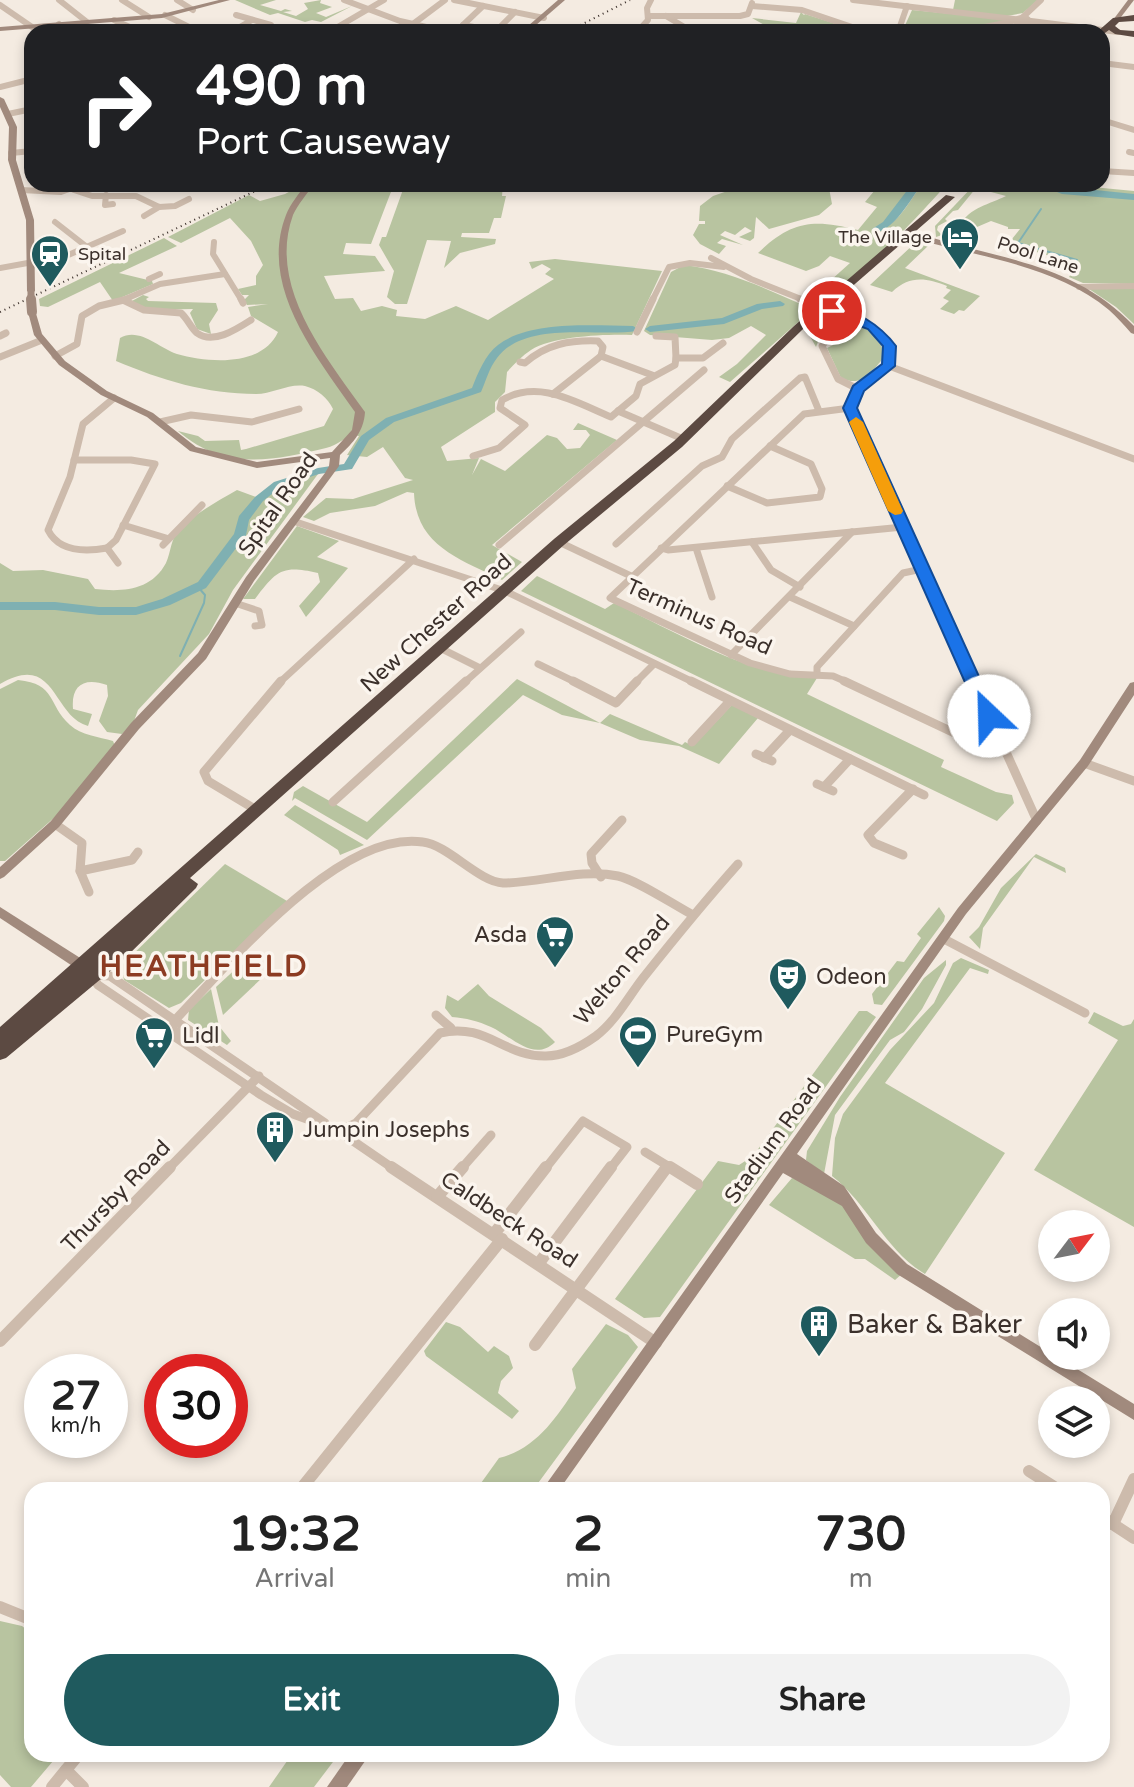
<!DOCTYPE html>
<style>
body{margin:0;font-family:"Varela Round",sans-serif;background:#f2f2f2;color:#222;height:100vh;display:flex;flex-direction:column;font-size:30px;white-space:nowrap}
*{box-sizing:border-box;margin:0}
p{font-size:26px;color:#767676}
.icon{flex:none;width:44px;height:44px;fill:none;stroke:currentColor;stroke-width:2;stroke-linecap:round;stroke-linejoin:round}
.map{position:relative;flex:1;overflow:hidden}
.drawer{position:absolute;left:24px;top:1482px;width:1086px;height:280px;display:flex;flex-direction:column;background:#fff;border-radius:24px;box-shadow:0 4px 12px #0003}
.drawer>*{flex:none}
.top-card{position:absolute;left:24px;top:24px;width:1086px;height:168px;border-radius:24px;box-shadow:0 4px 12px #0003;background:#202124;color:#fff;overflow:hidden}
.needle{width:52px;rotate:58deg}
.buttons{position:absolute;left:1038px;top:1210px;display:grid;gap:16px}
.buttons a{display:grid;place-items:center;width:72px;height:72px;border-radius:50%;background:#fff;box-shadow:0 4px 12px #0003;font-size:40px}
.speed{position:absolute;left:24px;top:1354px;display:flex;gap:16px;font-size:40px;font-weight:700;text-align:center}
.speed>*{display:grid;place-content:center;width:104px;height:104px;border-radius:50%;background:#fff;box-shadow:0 4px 12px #0003;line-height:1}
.speed small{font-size:20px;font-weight:400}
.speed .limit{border:12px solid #d22;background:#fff;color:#111}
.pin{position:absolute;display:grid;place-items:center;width:68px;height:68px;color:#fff;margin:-34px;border:4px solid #fff;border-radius:50%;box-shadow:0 2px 8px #0007}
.me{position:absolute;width:88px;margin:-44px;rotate:336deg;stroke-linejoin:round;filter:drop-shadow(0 0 6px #0008)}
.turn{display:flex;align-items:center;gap:28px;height:168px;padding:0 40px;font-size:36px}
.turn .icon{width:104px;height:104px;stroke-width:2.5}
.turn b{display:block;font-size:56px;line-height:68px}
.eta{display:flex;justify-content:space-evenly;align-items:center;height:136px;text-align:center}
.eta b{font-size:48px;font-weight:700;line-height:56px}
.primary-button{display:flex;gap:16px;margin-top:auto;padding:16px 40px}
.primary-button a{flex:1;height:92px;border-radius:48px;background:#1f5a5e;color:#fff;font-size:32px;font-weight:700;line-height:92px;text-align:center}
.primary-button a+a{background:#f2f2f2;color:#222}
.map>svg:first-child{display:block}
.green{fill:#b8c4a0}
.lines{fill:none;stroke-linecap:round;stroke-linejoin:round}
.stream{stroke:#7fb0b2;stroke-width:2}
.river{fill:#7fb0b2;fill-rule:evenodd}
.street-far3{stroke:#cdbbac;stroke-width:6}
.street-far2{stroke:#cdbbac;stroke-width:7}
.street-far1{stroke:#cdbbac;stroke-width:9}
.street{stroke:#cdbbac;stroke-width:12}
.secondary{fill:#a18a7d;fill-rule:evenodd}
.highway{fill:#5c4a42;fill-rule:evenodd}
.rail{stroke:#3b302b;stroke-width:2;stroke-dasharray:1 4;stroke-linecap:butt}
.secondary-bridge-far1{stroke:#a18a7d;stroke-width:7}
.secondary-bridge{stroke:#a18a7d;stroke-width:10}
.route{fill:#1a73e8;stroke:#114b97;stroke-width:2}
.slow{fill:#f59e0b}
.labels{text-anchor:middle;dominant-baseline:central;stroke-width:7;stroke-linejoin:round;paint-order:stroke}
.far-poi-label{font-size:18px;fill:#3b302b;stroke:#fbf5ee;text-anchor:end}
.far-street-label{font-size:18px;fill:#3b302b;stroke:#fbf5ee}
.street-label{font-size:22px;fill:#3b302b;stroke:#fbf5ee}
.poi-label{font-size:22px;fill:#3b302b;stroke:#fbf5ee;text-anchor:start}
.near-poi-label{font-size:26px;fill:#3b302b;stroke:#fbf5ee;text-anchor:start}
.district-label{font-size:30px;font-weight:bold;letter-spacing:2px;fill:#8c3b22;stroke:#fbf5ee}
</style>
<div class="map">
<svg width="1134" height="1787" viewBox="0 0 1134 1787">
<rect width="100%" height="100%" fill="#f4ebe1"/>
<g class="green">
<path d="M235,0H276L260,5L281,11L285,9L292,11L283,12L296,16L308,9L304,3L321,0L320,3L332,7L316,13L326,17L352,6L321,22L312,20L305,22L278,13L270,15Z"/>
<path d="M955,0H1038L1023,13L1007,16L953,10Z"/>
<path d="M912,10L1004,19L1006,22L952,32H902Z"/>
<path d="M801,12L804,15L805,14L861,32L826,31L834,24H828L825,30L823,27L816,28L821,32H816L748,27L766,26L752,18L796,23Z"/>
<path d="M304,184H394L371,244L346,243L343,254L375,256L385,271L324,276L335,299L353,298L361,311L382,306L397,310L396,316L425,319L456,306L488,320L554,279L545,274L551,269L542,264L532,269L529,262L555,259L662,271L632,335C606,334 553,336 531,350C522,356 514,364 507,372L505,392L495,402V412L441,447L447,461L479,458L472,475L481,459L505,471L547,435L557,438L567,449L580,448L590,435L586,430H573L578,423L617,440L492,545L522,562L502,580C460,559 416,546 414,493L407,492L375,506L330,513L314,521L303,517L326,498L353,499L413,480L405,478L383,447L367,457L347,455L359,436C347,434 339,445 326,448C272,461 224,471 178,431L198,436L205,441L239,440L241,450L246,449L324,426L333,409C328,398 317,389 305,386C290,383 272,394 256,394C207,394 161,380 116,361L120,338C140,327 158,348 177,354C209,363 262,367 278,332L251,316L248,307L268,304L247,305L244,300L249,295H242L238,289L256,285V276L263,265L251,241L230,218L181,243L168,237L249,195L260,201L285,194Z"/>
<path d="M405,184H503L502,196H506L501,218H494L489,233H462L461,237L496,239L495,244L460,253L444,268L451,241L427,240L407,304H395L387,297L394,271L379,245L382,237H386Z"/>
<path d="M748,184H833L824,186L829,188L832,204L819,215L769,229L756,217L754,238L750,241L739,237L752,231L745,227L735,235L725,231L720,235L743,245L722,239L717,243L726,246L719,254L700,244L693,235L699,224H705V221H699L700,206L713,196Z"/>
<path d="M880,184H913L885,222L875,230C897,228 910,200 922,184H947C925,208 838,308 806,297L807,294L821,289L850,263L830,256L819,266L806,271L758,253C792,220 814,219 858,230L877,207L865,202Z"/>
<path d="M975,184H1061L1134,191V284L1083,283L1069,277L1078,264L1008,244L1020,229H1008V227L991,221L977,227L961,224C969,208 990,204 1006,196L976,188L958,210L953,211L945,219L947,221L938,226L937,230L942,235L936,237L935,226Z"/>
<path d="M164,238L177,246L119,273L152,281L153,284L113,301L100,282L48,307L40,306L39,299Z"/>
<path d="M922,242L929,245L905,268L980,296L964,311L959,310L954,314L940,309L949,301L943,298L951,290L946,288L947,286C926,278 910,275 892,292L870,285L915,243Z"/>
<path d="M684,265C727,270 764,288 803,305L804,317L730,382L719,377L737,364L766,335L751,326L729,338L712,340L650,335L644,331L671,272Z"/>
<path d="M1134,287V324L1116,307L1089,289Z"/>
<path d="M143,295L149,297L146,299L148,301L216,303L218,310L209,324L211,334L197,329L190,313L193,309L144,310L130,302Z"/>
<path d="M833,320C850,318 867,327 880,339L884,357C872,372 862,388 841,378L827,348L833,345L831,341L819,339L816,347L811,338Z"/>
<path d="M313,472L318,474L233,590L209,634L138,710L134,721L122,734L107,732L99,721L108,696L107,685C84,677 71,685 73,709L92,714L88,726C52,716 56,651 0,684V563L13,571L43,570L88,579L95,589C122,592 151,591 166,563C171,552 171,537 180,528C196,513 218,501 237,490L259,498L278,484Z"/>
<path d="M297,526L339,541L317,557L348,568L306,617L299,606L320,582L318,573C282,565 277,570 255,599H243Z"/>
<path d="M537,576L605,609L614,603C679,633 745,675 817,678L807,694L944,760L941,767L996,792L1012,795L1014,803L997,821L521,591Z"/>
<path d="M517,679L600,723L610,714L682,745L685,742L693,746L732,705L758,718L719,764L679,746L640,740L600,723L562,715L523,695L367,840L295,798L292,801L294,792L303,786L367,822Z"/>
<path d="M18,680C57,684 47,704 70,725C81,735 99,737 113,741L115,746L64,809L5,861H0V689Z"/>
<path d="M295,805L364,845L340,855L338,850L284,815Z"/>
<path d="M1036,854L1065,868L1066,873L1034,857L983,928L980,949L969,937L979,927L1001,888Z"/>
<path d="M225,864L287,901L181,1003L169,1008L124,980L121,966Z"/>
<path d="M939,907L945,916L944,921L882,1005L874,1004L872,994L897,961L904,962L921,938L917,934Z"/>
<path d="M961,958L989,970L988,974L970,968L885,1083L1005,1153L925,1274C885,1250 868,1204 832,1176L835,1138L843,1114L890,1050L934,1003L953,963Z"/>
<path d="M946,960V965L922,1009L904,1032L890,1040L835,1115L824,1174L806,1160L807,1151L840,1097L924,978Z"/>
<path d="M241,964L263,977L223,1015L216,987Z"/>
<path d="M478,984L489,996L541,1028L555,1042C534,1063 511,1036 491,1027C478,1021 466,1018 452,1017L445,1008L447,995L458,1001Z"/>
<path d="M211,989L219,1026L231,1041L227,1045L188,1020L189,1010Z"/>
<path d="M859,1011H867L876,1017L660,1317L644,1318L615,1299L718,1161L739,1165L753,1156Z"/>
<path d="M1094,1012L1123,1026L1131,1024L1134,1019V1227L1034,1170L1118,1040L1088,1023Z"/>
<path d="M792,1178C841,1190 872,1237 903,1273L895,1280L865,1259H855L769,1205Z"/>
<path d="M446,1322L460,1327L488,1352L494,1346L509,1356L513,1368L501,1381L498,1393L519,1411L512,1419L426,1356L424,1351Z"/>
<path d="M606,1324L628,1335L638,1347L533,1490H476L499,1458C536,1449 556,1418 576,1388L572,1369Z"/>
<path d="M0,1621L22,1626L32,1634V1754H59L31,1787H11L0,1775Z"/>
<path d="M292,1754H339L314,1787H269Z"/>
</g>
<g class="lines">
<g class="stream">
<path d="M1041,209L1018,243L1077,260"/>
<path d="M180,656L204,603L205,595L198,587"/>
</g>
<g class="river">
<path d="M912,184H922C910,200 893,233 872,233V229L883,222Z"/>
<path d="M1037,184L1134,194V200L1062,194Z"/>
<path d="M780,301L785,304L783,306L762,309L724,324L650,332L645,329L650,326L722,318L757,304Z"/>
<path d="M633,326L638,329L637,331C597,337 525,320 497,358C489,368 486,381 481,392L394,422L369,440L352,469L319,474L282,486L263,501L249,520L246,535L206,588L170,605L136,615H99L55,610H0V602H55L99,607H136L162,599L198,582L234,534L239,516L255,497L274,482L318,468L344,464L361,436L386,418L472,388C478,373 485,355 498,345C531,320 593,326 633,326Z"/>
</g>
<g class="street-far3">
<path d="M59,0L87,22"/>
<path d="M122,0L149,17"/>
<path d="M177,0L193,10"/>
<path d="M344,0L400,21L448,32"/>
<path d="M454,0L544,18"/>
<path d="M853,0L1014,19"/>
<path d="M0,5L32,27"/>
<path d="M752,6L802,10L867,32"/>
<path d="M165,15L199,32"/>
<path d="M236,15L271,25"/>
<path d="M648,16H740L748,14L752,3"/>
<path d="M666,16L686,28L727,32"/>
<path d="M1023,17L1041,0"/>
<path d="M1025,17L1031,22L1021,24L1013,20Z"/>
<path d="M114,20L141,32"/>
<path d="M1031,21L1118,32"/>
<path d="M59,24L64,32"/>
<path d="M413,24L445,0"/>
<path d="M463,25L501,32"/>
<path d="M463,25L483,6"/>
<path d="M496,31L515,12"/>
<path d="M231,32L252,20"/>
<path d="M329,32L384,0"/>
<path d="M637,32L648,20L647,8L651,0"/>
<path d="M746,32H767"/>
<path d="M898,32L907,6"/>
<path d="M958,32L1011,22"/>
<path d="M1102,63L1134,67"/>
<path d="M0,87L32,79"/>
<path d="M8,114L32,109"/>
<path d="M1102,120L1134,130"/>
<path d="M1129,152L1134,153"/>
<path d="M11,153L32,151"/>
<path d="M1102,171L1134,173"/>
<path d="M21,190L61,192L83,184"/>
<path d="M74,190L92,196H136L159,207L175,206L189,199"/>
<path d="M106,195L105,205L113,204"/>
<path d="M144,216L159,207"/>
<path d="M55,222L87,247"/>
<path d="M214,242L213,254L242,301"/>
<path d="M711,258L751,279L806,301"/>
<path d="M0,268L66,256L123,231"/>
<path d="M149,279L160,274"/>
<path d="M1079,287L1134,286"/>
<path d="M121,301L160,284L225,274"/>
<path d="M652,301L669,267L690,263L724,267"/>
</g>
<g class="street-far2">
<path d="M241,299L243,303"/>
<path d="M800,299L866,323L888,343L889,366L858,389L850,408L975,683"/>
<path d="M125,301L144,310L181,313C187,318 191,328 197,333C213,345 237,329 251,320"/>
<path d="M637,332L653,299"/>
<path d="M0,336L6,333"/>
<path d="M656,336L675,337L676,358"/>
<path d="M825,342L822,346L838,379L858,389"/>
<path d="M55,356L77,344L82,316L99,306L128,299"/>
<path d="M601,356L652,375"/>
<path d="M0,357L42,340"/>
<path d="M520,362L525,363C546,344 570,340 598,341L603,347L601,356"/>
<path d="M889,366L1134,459"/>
<path d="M553,394L601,356"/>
<path d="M618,411L683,439"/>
<path d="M160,422L191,415L252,422L299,409"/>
<path d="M473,456L499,448L525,425L500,408L502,400C539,379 575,402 611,417L636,396L640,384L675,365L676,358H703L723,343"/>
<path d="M74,460H131L155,464L116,540L107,548"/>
<path d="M727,486L767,503L820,497L822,489L811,464L770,446"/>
<path d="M293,521L505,591L695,683"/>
<path d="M123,525L166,538"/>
<path d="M559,542L633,577"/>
<path d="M752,542L771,570L800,587"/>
<path d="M616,544L702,466L722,457L732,439L800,378L805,377L819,411"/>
<path d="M163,545L202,505"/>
<path d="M499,545L704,370"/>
<path d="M107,548C85,552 59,552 48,530L70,477L83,424L114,398"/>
<path d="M107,548L118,563"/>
<path d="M661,548L668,550L903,527"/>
<path d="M696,548L712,597"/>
<path d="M790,597L854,626"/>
<path d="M235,603L259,611L262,625L255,626"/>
<path d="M440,648L480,668"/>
<path d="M731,655L852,532"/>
<path d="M538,664L577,683"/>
<path d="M817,675V667L903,573L922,569"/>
<path d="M279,683L414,559"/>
<path d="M464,683L521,632"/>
<path d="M635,683L654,664"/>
<path d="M849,683L833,676L790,674L750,663L610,598L804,414L850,408"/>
</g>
<g class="street-far1">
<path d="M573,681L616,703L637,681"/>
<path d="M691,681L924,795"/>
<path d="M844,681L980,745L1001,743"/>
<path d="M974,681L1037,821"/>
<path d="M692,742L730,701"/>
<path d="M756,754L772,761"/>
<path d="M764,758L790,730"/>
<path d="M1084,763L1134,781"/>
<path d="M817,784L833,791"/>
<path d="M824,787L850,759"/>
<path d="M333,802L466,681"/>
<path d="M258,811L208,781L204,772L281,681"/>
<path d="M55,824L82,843L80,871L89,892"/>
<path d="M903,855L874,843L868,835L913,789"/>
<path d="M80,871L132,860L138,852"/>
<path d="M601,877L592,863L591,854L622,820"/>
<path d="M944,939L1085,1013"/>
<path d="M90,973L98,985L261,1095L293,1114L337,1130L394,1169"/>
<path d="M94,975L110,976L325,1123"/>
<path d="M436,1015L451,1028"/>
<path d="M175,1020C229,964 340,829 423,842C448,845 479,882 503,883C540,883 581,868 618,876C637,880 674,905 693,915"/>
<path d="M175,1020L172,1029L192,1042"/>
<path d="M341,1130L356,1123L440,1033C486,1022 504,1057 546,1056C564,1056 582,1046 596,1036C615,1022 629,996 643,978C674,939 705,901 738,864"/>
<path d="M645,1152L668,1166L665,1169"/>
<path d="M668,1166L674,1169"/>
<path d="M168,1169L259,1076"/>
<path d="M461,1169L491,1135"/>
<path d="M545,1169L583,1121L627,1147L610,1169"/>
</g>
<g class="street">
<path d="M391,1167L656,1343"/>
<path d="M670,1167L697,1184"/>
<path d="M437,1197L463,1167"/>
<path d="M494,1234L546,1167"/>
<path d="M539,1263L611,1167"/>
<path d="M0,1341L170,1167"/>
<path d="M535,1345L667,1167"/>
<path d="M1029,1471L1059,1490"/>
<path d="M300,1490L502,1239"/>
<path d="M1102,1517L1134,1538"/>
<path d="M1113,1524L1134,1479"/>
<path d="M0,1607L32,1620"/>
<path d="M66,1770L83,1787"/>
<path d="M52,1787L79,1754"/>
</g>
<g class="secondary">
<path d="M219,0H230L162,18L0,31V27L162,14Z"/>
<path d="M558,0H565L528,32H521Z"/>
<path d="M1128,0H1134L1118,21H1114L1113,20Z"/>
<path d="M0,97L4,99L17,127L16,160L34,220L35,291L31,294L27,291L26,220L8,160L9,127L0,107Z"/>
<path d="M306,184H314C307,194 298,204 293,215C267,287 326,357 365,412C364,431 353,443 340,455L339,466L331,477L254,581L206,659L139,729L59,827L4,877L0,879V867L51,821L131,723L198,653L246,577L325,473L329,466L330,458L257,468L190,451L147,417L101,395L59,365L34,335L28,312L35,310L42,334L65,361L107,391L153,413L196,447L257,462L332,452L352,430L355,412C317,357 258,287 286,215C290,204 299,194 306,184Z"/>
<path d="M912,234C928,235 945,242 961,246C1028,263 1084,274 1134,326V334L1131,333C1124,325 1117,317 1109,310C1056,265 978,257 912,238Z"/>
<path d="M1134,682V695L1088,766L966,914L797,1154L844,1186L876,1233L907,1264L1052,1354V1356H1056L1134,1404V1420L897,1274L866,1243L842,1206L783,1173L559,1490H542L958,908L1080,760L1130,683Z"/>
<path d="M0,907L85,961L87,965L85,969H77L0,918Z"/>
<path d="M350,1754H370L347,1787H327Z"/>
</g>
<g class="highway">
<path d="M1134,15V21L1119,22L1115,26L1120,30L1134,31V37L1115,34L1109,30L1102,35V32H1097L1113,18Z"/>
<path d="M946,195L955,197L802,330L682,447L564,545L190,878L198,884L196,888L120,963L6,1058L0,1060V1027L554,539L674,441L794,326Z"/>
</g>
<g class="rail">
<path d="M567,32L630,0"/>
<path d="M0,312L270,184"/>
</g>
<path class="secondary-bridge-far1" d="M31,291V301"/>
<path class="secondary-bridge" d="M31,299L32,312"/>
</g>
<path class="route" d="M827,308C853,306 881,326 896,346L895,366L864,391L857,408L997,716L994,720L989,721L980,716L843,408L853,386L882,364L883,346L868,329L827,314Z"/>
<path class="slow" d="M856,417L863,422L903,511L901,514L895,515L888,511L849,422Z"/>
<defs>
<symbol id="hotel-pin" viewBox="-11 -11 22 30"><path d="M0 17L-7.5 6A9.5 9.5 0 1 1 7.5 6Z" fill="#1f5a5e" stroke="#fbf5ee"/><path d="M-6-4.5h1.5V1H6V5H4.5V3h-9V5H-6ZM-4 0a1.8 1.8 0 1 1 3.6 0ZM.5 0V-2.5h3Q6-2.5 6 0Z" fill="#fff"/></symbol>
<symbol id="station-pin" viewBox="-11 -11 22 30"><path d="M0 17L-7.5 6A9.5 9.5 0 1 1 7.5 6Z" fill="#1f5a5e" stroke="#fbf5ee"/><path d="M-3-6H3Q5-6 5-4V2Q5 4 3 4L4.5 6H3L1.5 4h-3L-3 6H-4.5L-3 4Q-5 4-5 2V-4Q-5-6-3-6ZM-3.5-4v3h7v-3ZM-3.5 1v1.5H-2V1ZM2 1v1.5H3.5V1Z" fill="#fff"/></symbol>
<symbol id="supermarket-pin" viewBox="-11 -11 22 30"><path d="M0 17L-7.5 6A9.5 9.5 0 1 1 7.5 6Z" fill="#1f5a5e" stroke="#fbf5ee"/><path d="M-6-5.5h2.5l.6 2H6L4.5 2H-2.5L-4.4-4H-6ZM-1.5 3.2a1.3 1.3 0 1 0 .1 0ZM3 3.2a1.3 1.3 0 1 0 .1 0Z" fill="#fff"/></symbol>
<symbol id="theatre-pin" viewBox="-11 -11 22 30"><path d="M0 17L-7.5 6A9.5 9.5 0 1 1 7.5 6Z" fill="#1f5a5e" stroke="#fbf5ee"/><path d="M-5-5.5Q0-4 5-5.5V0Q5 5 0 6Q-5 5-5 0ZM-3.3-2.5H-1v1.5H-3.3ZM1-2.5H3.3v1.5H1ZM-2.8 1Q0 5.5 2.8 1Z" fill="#fff"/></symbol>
<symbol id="stadium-pin" viewBox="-11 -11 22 30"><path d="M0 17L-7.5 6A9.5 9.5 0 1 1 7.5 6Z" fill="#1f5a5e" stroke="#fbf5ee"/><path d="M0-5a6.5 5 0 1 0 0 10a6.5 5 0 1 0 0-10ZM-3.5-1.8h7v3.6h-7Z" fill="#fff"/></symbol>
<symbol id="building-pin" viewBox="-11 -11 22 30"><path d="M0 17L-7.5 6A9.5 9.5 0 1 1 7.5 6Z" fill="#1f5a5e" stroke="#fbf5ee"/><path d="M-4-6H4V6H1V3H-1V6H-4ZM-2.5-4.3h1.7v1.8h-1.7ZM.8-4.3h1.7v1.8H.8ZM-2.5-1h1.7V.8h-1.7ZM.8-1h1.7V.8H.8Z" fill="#fff"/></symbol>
</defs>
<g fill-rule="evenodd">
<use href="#hotel-pin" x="938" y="215" width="44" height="60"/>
<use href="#station-pin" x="28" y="232" width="44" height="60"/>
<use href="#supermarket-pin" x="533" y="913" width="44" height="60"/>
<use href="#theatre-pin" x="766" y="955" width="44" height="60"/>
<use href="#stadium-pin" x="616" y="1013" width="44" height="60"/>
<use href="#supermarket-pin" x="132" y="1014" width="44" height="60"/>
<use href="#building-pin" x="253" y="1108" width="44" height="60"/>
<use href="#building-pin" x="797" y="1302" width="44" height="60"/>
</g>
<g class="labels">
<g class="far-poi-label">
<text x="932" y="237">The Village</text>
<text x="78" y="254" text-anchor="start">Spital</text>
</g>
<g class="far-street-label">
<text transform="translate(1038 255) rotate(18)">Pool Lane</text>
</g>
<g class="street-label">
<text transform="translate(278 504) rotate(-55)">Spital Road</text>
<text transform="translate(699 617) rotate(24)">Terminus Road</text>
<text transform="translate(436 623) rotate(-42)">New Chester Road</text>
<text transform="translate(622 970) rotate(-50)">Welton Road</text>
<text transform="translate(773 1141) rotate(-54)">Stadium Road</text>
<text transform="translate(116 1196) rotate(-46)">Thursby Road</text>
<text transform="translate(509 1220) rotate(33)">Caldbeck Road</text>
</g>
<g class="poi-label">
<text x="527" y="935" text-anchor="end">Asda</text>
<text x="816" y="977">Odeon</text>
<text x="666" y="1035">PureGym</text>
<text x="182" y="1036">Lidl</text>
<text x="303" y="1130">Jumpin Josephs</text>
</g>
<g class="near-poi-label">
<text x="847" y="1324">Baker &amp; Baker</text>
</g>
<g class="district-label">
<text x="204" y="966">HEATHFIELD</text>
</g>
</g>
</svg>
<div class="buttons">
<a><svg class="needle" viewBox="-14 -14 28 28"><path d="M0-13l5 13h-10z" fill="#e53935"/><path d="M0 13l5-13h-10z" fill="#767676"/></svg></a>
<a><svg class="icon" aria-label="sound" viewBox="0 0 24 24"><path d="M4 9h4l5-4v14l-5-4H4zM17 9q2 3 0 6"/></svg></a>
<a><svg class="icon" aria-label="layers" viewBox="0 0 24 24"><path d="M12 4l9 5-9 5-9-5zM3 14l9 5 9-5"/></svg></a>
</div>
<div class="speed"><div>27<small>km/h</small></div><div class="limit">30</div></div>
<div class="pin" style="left:832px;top:311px;background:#d93025"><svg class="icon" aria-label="arrive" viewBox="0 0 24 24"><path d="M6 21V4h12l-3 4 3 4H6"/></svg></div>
<svg class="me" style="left:989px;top:716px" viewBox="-20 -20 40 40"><circle r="19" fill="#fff"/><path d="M0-13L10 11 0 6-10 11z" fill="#1a73e8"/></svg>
<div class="top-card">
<div class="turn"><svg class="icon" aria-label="right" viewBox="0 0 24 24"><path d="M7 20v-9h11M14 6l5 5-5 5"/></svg><div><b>490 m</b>Port Causeway</div></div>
</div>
<section class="drawer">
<div class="eta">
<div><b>19:32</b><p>Arrival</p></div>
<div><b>2</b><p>min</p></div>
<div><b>730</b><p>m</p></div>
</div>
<div class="primary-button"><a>Exit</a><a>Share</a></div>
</section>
</div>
